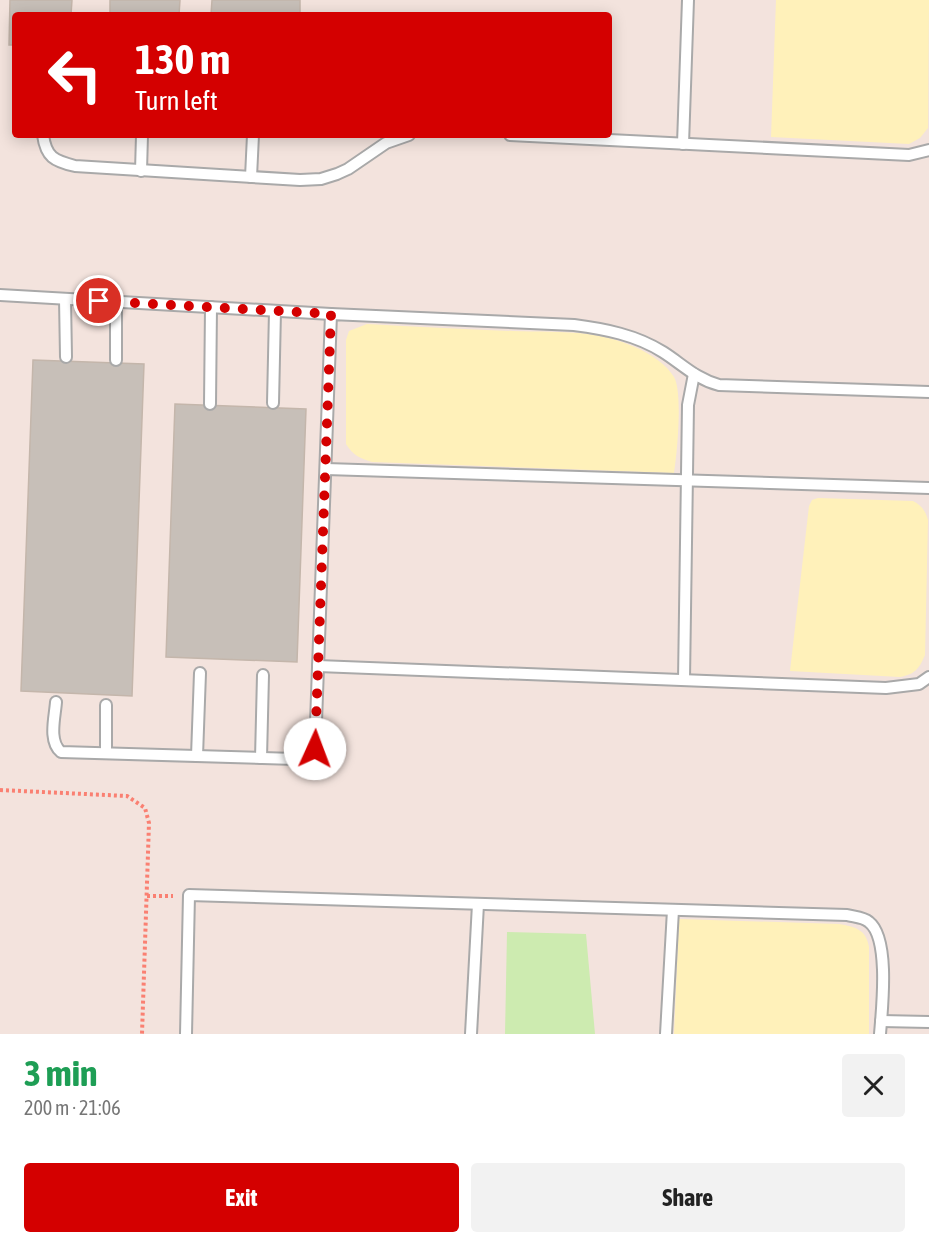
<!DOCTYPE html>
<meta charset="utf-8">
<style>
body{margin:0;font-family:"Asap Condensed",sans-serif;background:#f2f2f2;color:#222;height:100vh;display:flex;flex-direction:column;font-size:22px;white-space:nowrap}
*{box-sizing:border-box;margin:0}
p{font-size:20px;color:#767676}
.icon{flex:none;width:33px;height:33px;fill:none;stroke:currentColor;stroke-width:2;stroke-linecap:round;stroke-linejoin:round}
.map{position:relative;height:1034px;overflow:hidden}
.details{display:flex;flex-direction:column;background:#fff;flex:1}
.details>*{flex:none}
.guide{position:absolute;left:12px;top:12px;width:600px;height:126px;border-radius:6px;box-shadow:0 3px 15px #0003;background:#d40000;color:#fff;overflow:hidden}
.pin{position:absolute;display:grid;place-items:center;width:51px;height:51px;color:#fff;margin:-26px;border:3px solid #fff;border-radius:50%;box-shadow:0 2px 6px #0007}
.me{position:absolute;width:66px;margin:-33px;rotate:2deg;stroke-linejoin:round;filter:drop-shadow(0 0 4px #0008)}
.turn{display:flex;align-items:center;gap:21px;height:126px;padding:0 24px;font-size:27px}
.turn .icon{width:78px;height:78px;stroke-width:2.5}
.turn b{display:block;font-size:42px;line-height:51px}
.round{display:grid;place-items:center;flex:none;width:63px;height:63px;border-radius:6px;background:#f2f2f2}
.headline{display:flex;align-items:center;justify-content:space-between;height:102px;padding:0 24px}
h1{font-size:36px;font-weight:700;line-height:45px;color:#1e9e55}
.cta{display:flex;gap:12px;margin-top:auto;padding:12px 24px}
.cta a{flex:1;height:69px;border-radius:6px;background:#d40000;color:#fff;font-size:24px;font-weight:700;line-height:69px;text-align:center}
.cta a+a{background:#f2f2f2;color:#222}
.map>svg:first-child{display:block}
.military{fill:#f3e3dd;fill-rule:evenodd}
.grass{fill:#cdebb0}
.sand{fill:#fff1ba}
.building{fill:#c7bfb8;stroke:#c4b6ab;stroke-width:1.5}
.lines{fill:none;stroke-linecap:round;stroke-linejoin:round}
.lane-casing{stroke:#a9a9a9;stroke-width:14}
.path{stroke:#fa8072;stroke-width:4;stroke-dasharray:3 3;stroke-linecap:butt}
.lane{stroke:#fff;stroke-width:10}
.route{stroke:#d40000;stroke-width:10;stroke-dasharray:0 18}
</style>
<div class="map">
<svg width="929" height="1034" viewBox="0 0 929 1034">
<rect width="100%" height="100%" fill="#f2efe9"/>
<path class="military" d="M0,0H929V1034H0ZM15,15H609V135H15Z"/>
<path class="grass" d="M507,932L586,934L595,1034H505Z"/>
<g class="sand">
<path d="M776,0H929L928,128L920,138L909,144L771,137Z"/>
<path d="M367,324C416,327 464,329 513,331C537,332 562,331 587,334C615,337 659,352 674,377C683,392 677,455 674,473L372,462C359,458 353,455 346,444V340L349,331Z"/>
<path d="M818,498L913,501C922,506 925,510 928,520L925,655C919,669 915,674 900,677L790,671L809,506L812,500Z"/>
<path d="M679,919L839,924C855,927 866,929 869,947V1034H674Z"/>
</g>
<g class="building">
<path d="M10,0H72L71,15H15V45H9Z"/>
<path d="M110,0H180L179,15H110Z"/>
<path d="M212,0H300V15H211Z"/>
<path d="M33,360L144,364L132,696L21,691Z"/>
<path d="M175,404L306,409L297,662L166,657Z"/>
</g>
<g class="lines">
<defs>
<g id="lane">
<path d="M43,135C46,157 54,161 75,166L300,180L321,179L337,174L348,169L386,143L409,135"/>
<path d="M510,135L909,155L929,150"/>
<path d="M683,144L688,0"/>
<path d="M141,171L142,135"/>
<path d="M251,177L253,135"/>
<path d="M0,295L331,314"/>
<path d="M65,299L66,357"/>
<path d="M116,360V302"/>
<path d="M273,403L275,311"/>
<path d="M210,404L211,307"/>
<path d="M326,469L929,488"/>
<path d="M318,666L886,688L919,684L929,677"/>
<path d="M684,680L688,405L694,374"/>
<path d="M56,702C55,717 48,741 61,752L295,759L313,754L315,749L331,314L574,325C605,329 636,335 663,352C682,364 696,379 719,385L929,392"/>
<path d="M106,705V753"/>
<path d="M197,756L200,673"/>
<path d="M261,758L263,675"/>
<path d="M881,1021L929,1022"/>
<path d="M186,1034L189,895L847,915C854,917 863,917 869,922C890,938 882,1009 880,1034"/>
<path d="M471,1034L478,904"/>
<path d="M666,1034L673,910"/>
</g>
</defs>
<use href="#lane" class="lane-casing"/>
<g class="path">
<path d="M0,790L127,796L145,808L149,823L142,1034"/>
<path d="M147,896H173"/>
</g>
<use href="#lane" class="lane"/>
</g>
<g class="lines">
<path class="route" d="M99,301L331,314L315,749"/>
</g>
</svg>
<div class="pin" style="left:99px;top:301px;background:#d93025"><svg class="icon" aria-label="arrive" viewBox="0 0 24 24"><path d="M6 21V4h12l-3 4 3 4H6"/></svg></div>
<svg class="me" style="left:315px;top:749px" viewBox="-20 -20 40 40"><circle r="19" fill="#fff"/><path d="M0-13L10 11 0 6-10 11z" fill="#d40000"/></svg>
<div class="guide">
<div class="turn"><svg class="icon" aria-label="left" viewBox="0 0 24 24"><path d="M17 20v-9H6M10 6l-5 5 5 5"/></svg><div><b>130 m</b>Turn left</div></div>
</div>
</div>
<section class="details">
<div class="headline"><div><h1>3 min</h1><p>200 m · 21:06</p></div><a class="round"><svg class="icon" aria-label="close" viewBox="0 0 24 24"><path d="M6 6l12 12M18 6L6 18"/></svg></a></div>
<div class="cta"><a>Exit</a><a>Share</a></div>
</section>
